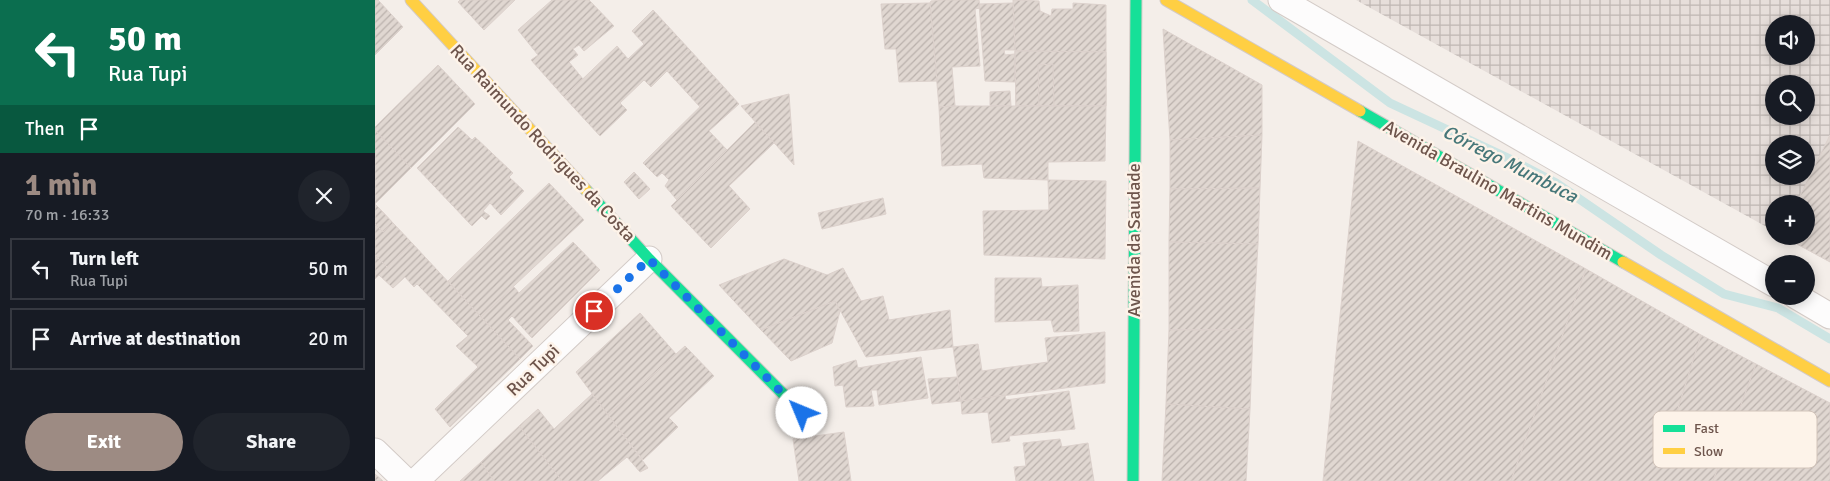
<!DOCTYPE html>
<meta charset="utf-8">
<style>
body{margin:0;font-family:Signika,sans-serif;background:#20242c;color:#f1f3f6;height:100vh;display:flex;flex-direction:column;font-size:19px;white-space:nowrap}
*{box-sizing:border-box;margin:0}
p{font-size:16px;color:#9ea1a6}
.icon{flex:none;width:28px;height:28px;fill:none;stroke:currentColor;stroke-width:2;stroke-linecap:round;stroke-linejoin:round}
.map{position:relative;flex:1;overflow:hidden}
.panel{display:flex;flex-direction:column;background:#171b24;width:375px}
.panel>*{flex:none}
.guide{background:#0b6e4f;color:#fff;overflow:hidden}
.fabs{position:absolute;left:1390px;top:15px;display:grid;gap:10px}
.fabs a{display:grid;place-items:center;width:50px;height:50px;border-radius:50%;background:#171b24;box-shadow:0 2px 12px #0003;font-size:25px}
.pin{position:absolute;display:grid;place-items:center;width:42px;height:42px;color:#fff;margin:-21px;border:2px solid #fff;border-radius:50%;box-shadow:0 1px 5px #0007}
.me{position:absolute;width:55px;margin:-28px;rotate:315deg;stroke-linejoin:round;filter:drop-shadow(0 0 4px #0008)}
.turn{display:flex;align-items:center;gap:18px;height:105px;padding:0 25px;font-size:22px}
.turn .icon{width:65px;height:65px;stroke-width:2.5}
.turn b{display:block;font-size:35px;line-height:42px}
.then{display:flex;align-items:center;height:48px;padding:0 25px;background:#0003;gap:10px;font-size:19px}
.round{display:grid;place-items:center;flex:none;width:52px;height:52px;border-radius:26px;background:#20242c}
.overview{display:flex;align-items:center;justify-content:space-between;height:85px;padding:0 25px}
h1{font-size:30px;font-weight:800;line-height:38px;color:#9d8b83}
.cta{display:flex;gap:10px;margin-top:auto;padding:10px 25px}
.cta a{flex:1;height:58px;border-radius:30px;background:#9d8b83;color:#fff;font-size:20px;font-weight:800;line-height:58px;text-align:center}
.cta a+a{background:#20242c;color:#f1f3f6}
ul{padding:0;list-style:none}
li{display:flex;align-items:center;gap:15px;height:62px;margin:0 10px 8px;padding:0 15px;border:2px solid #363941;border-radius:0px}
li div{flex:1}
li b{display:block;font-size:19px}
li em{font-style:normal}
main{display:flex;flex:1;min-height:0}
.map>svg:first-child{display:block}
.industrial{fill:url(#industrial-grid);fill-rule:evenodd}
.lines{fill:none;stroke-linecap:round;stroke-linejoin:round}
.stream{stroke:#cce4e3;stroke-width:9}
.building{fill:url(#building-hatch);stroke:#dcd1cc}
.street-casing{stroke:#d3cbc7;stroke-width:27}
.fast-casing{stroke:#d3cac6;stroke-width:13}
.slow-casing{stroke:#d3cac6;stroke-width:13}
.street{stroke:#fdfcfc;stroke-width:25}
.fast{stroke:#16e098;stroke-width:11}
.slow{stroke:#ffcf43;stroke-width:11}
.route{stroke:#1a73e8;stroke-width:9;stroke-dasharray:0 16.2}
.labels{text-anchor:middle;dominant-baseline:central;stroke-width:5;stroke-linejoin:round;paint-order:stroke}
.street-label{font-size:18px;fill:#6e554c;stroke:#fdf3e9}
.water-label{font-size:19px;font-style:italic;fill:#467779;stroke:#fdf3e9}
.key{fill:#fdf3e9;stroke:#d2c4ba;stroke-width:1}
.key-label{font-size:14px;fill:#6e554c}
</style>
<main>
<section class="panel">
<div class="guide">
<div class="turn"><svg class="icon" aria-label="left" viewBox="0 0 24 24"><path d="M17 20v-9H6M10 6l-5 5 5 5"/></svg><div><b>50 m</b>Rua Tupi</div></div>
<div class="then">Then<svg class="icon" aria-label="arrive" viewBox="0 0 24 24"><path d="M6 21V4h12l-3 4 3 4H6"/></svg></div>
</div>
<div class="overview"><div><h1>1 min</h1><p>70 m · 16:33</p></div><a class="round"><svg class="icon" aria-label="close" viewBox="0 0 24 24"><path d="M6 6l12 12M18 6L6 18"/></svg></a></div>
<ul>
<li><svg class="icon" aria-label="left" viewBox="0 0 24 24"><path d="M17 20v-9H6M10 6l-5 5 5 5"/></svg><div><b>Turn left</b><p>Rua Tupi</p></div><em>50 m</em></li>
<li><svg class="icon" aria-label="arrive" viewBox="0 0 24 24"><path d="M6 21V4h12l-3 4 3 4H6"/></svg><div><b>Arrive at destination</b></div><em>20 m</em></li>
</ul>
<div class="cta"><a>Exit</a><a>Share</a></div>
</section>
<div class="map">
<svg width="1455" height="481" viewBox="0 0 1455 481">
<defs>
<pattern id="industrial-grid" width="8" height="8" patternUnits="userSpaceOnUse" patternTransform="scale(1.25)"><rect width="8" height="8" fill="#e6deda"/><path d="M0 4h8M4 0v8" fill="none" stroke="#bfb7b3"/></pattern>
<pattern id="building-hatch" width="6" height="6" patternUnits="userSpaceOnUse" patternTransform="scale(1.25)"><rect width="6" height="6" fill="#e0d7d1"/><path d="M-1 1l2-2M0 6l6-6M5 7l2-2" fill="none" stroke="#bab1ac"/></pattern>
</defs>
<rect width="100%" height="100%" fill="#f4eee9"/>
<path class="industrial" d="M981,0H1455V135L1421,204H1399V231ZM1399,24H1431V56H1399ZM1399,84H1431V116H1399ZM1399,144H1431V176H1399Z"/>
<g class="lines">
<path class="stream" d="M877,0L1015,103L1135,159L1181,183L1286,255L1349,294L1403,308L1455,339"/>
</g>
<g class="building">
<path d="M0,0H3L28,27L0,55Z"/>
<path d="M85,0H140L109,30L83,2Z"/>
<path d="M177,0H214L239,26L209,51L204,45L198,49L203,55L194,62L208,79L189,97L156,60L163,55L143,30Z"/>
<path d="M569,0H604L605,8L600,9L605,66L577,67L580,106L564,107L555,3L556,1Z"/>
<path d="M638,0L664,1L665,11L676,16L677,9H698V3L731,5V52L640,51Z"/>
<path d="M555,3L562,81L524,82L521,49H510L506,4Z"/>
<path d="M638,3L640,50H629L630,55L640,54V82L610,81L604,4Z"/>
<path d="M278,10L314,49L276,87L269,80L245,103L252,110L225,136L189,97L242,46L253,59L269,44L257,31Z"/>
<path d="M788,29L887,85V135L795,140Z"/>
<path d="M314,49L347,85L325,107L292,71Z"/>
<path d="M640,51L731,52V106H641Z"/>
<path d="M640,51L731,52V106H679L678,64L663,65L664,106H641Z"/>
<path d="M63,65L100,104L0,204V127Z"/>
<path d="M347,85L364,104L334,131L352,150L302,200L290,186L294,180L287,173L282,177L268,163Z"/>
<path d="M635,91L636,106H615V92Z"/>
<path d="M414,94L419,165L366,106Z"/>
<path d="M580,106H731L730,161L673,162V180L609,178L607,164L567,166L564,107Z"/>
<path d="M380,122L399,143L354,186L375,209L336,248L296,206Z"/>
<path d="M83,127L97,140L100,137L138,173L134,177L149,191L126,215L115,203L108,211L115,216L111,220L107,216L97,226L42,168Z"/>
<path d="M0,130L36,168L0,204Z"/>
<path d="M887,135L885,188L795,189V140Z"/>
<path d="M1455,135V262L1407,236H1431V204H1421Z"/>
<path d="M983,141L1211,269L1136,481H948Z"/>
<path d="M259,172L275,189L264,199L249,182Z"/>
<path d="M673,180L731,181L730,259L609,255L608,211L674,210Z"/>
<path d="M174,183L209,220L106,317L73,281Z"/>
<path d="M885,188L883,244L794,242L795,189Z"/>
<path d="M508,198L511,214L447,229L443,213Z"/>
<path d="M0,204L37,243L0,279Z"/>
<path d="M0,204L18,223L8,232L0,224Z"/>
<path d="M198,242L225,270L157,338L137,316L133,320L158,346L145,359L106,317L139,287L144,293Z"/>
<path d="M794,242L883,244L878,330H794Z"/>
<path d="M37,243L145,359L75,427L60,409L103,367L81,346L93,336L42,284L39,287L30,277L18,288L4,275Z"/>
<path d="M0,255L12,267L0,279Z"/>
<path d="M409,259L452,275L468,268L486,301L508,296L514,320L575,310L578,347L491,357L460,301L386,330L344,285Z"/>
<path d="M1211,269L1326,335L1292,444L1344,466L1338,481H1136Z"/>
<path d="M620,278H666L667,287L703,285L704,331L679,332L676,320L620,322Z"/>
<path d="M460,301L465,311L457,343L416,361L386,330Z"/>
<path d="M265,313L301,354L233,415L201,372Z"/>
<path d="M794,330H878L875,409L791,404Z"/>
<path d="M730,332V383L586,401L578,347L603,344L607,371L673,362L670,338Z"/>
<path d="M1326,335L1381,364L1344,466L1292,444Z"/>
<path d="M310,346L339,376L294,418L303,427L268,460L233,415Z"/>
<path d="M546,357L553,398L504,405L502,390H496L499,406L471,407L468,385L460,386L458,367L481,360L483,368Z"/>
<path d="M1381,364L1455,403V481H1338Z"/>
<path d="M582,377L586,401L557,404L553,379Z"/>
<path d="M694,391L700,429L634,436L635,441L617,443L613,412L587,414L586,401L630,395L631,400Z"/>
<path d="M217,394L233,415L273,468L265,472L252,457L223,481H187L144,426L163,409L179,429Z"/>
<path d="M791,404L875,409L871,481H787Z"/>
<path d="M144,426L187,481H119L106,462Z"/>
<path d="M469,432L476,481H424L418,439Z"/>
<path d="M685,439L687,447L713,443L719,481H641L639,467L651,466L648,443Z"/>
<path d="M106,462L119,481H85Z"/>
<path d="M0,474L8,481H0Z"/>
</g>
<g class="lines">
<defs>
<g id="street">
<path d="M906,0L1399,284"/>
<path d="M1421,296L1455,316"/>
<path d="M0,451L31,481"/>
<path d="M41,481L274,259"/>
</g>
<g id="fast">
<path d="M985,111L1248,262"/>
<path d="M211,190L274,259L427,413"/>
<path d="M758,481L761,0"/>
</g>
<g id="slow">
<path d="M36,0L211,190"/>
<path d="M791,0L985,111"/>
<path d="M1248,262L1455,381"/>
</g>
</defs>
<use href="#street" class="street-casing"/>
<use href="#fast" class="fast-casing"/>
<use href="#slow" class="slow-casing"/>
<use href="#street" class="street"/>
<use href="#fast" class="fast"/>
<use href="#slow" class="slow"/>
</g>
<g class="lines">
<path class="route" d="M219,311L274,259L427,413"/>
</g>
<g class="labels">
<g class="street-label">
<text transform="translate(168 143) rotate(47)">Rua Raimundo Rodrigues da Costa</text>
<text transform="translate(1123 190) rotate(30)">Avenida Braulino Martins Mundim</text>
<text transform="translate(759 240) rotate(-90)">Avenida da Saudade</text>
<text transform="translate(158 370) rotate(-44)">Rua Tupi</text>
</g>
<g class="water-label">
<text transform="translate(1135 164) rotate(27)">Córrego Mumbuca</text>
</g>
</g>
<rect x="1278" y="411" width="164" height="57" rx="8" class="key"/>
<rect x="1288" y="425" width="22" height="7" fill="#16e098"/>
<rect x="1288" y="448" width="22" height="6" fill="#ffcf43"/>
<g class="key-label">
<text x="1319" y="433">Fast</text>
<text x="1319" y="456">Slow</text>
</g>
</svg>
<div class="fabs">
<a><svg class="icon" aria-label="sound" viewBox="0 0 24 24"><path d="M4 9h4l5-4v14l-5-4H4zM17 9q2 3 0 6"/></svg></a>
<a><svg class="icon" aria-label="search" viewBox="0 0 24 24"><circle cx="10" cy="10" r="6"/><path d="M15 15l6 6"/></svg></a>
<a><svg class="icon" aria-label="layers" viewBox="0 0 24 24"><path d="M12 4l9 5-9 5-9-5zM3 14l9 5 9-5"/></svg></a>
<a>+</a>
<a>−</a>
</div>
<div class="pin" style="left:219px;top:311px;background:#d93025"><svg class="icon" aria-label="arrive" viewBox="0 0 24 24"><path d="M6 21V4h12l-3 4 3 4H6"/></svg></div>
<svg class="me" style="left:427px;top:413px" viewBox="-20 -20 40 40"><circle r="19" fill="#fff"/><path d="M0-13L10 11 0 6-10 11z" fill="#1a73e8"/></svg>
</div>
</main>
